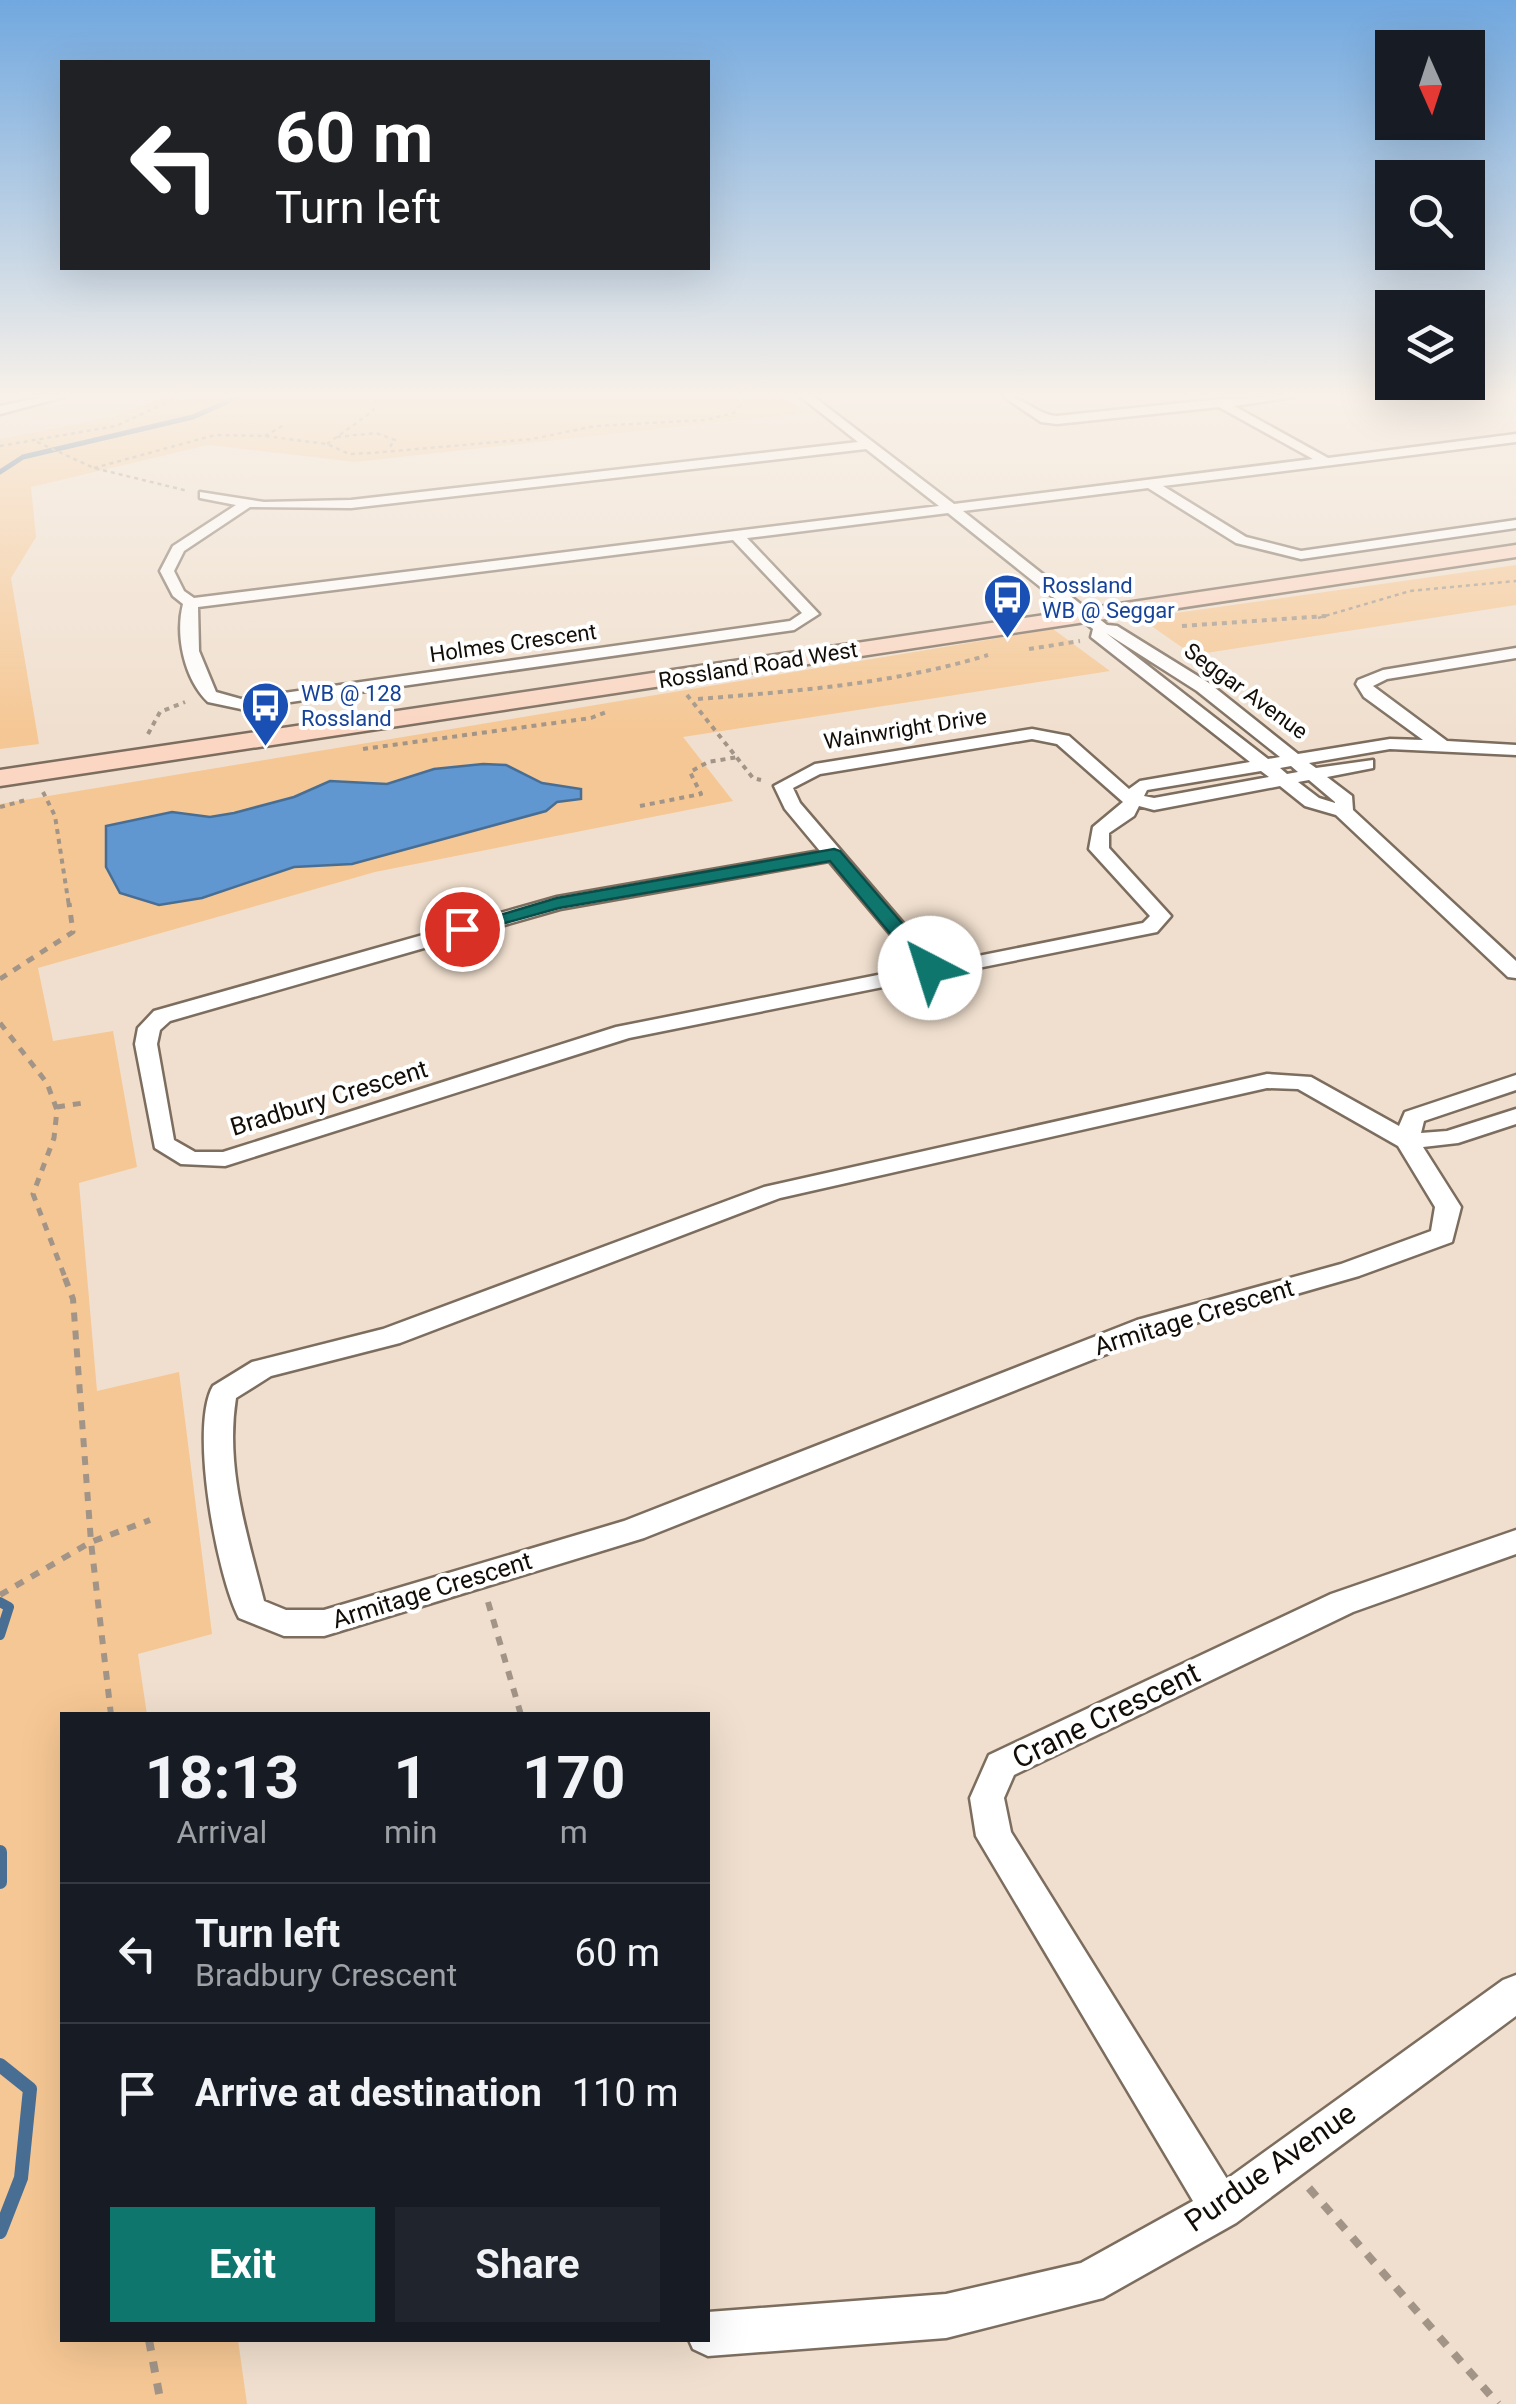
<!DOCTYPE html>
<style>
body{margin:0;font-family:Roboto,sans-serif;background:#20242c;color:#f1f3f6;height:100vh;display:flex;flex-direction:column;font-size:38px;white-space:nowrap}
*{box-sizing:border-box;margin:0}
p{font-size:32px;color:#9ea1a6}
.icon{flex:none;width:55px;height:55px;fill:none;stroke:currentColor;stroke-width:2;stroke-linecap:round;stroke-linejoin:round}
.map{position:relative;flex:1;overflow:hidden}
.panel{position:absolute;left:60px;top:1712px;width:650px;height:630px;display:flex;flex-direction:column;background:#171b24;border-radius:0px;box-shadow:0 10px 40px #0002}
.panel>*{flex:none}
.hud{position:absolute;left:60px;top:60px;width:650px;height:210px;border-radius:0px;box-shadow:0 10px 40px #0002;background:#202124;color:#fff;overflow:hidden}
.needle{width:65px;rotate:177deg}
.fabs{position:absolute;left:1375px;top:30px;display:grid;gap:20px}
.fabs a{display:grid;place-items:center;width:110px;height:110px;border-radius:0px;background:#171b24;box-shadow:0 10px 40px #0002;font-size:50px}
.pin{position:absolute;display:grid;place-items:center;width:85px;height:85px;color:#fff;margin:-42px;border:5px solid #fff;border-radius:50%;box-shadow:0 2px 10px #0007}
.me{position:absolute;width:110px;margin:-55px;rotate:320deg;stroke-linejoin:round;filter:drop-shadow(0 0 8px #0008)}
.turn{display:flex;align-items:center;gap:35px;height:210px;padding:0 50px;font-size:45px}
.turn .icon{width:130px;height:130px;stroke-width:2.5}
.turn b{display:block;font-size:70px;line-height:85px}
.eta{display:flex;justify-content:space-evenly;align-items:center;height:170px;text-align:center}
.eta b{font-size:60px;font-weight:700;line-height:70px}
.cta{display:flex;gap:20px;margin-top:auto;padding:20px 50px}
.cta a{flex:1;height:115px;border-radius:0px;background:#0f766e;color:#fff;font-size:40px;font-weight:700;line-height:115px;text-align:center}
.cta a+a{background:#20242c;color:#f1f3f6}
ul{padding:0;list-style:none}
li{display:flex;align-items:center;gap:30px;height:140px;padding:0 50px;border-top:2px solid #363941}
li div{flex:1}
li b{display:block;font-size:38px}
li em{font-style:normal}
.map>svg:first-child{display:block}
.green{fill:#f5c794}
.water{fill:#6097d1;stroke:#496e94;stroke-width:2.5}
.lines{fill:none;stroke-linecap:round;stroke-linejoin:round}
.stream-far2{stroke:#496e94;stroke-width:5}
.stream-far1{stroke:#496e94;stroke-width:10}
.stream{stroke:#496e94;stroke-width:14}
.street-casing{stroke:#7c6d5e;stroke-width:5}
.secondary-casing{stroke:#7c6d5e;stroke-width:5}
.path-far4{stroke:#a29588;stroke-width:2.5;stroke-dasharray:4 4;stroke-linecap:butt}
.path-far3{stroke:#a29588;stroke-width:4;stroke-dasharray:5 5;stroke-linecap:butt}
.path-far2{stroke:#a29588;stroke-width:5;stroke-dasharray:8 8;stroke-linecap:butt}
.path-far1{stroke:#a29588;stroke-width:6;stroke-dasharray:9 9;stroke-linecap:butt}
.path{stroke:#a29588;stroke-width:8;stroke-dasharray:11 11;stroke-linecap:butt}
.street{fill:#fff;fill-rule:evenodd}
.secondary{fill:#fad6c3;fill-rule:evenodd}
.route{fill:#0f766e;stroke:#0a4d48;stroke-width:2.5}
.labels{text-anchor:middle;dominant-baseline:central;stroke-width:8;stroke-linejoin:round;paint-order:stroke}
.far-transit-label{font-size:22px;fill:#164399;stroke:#fff;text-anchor:start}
.far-street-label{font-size:22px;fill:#120d07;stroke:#fff}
.street-label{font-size:25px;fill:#120d07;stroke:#fff}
.near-street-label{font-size:30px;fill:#120d07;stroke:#fff}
</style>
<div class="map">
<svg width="1516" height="2404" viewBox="0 0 1516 2404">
<rect width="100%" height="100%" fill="#f0dfce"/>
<g class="green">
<path d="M166,397H784L805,413L355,462L208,445L31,487L36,537L11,578L39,744L0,749V439L112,417Z"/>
<path d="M1516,565V605L1193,655L1140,618Z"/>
<path d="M1053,629L1110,671L683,737L733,801L375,872L38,968L53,1041L113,1031L137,1167L79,1183L97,1391L179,1372L212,1634L138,1654L147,1715H62V2340H238L247,2404H0V804Z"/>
</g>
<path class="water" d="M483,764L506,765L542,783L581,789V799L557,802L546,811L352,864L294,867L202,898L159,905L120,893L106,867V826L172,812L210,817L234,813L294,797L330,781L387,784L434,769Z"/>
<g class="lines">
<path class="stream-far2" d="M0,472L23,457L193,417L238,397"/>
<path class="stream-far1" d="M0,1602L9,1607L0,1635"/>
<g class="stream">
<path d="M0,1852V1882"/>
<path d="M0,2065L30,2089L21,2178L0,2232"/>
</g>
<defs>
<g id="street">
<path d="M44,397H64L0,414V406Z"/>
<path d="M801,397H814L954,504L1313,459L1219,407L1057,424L1041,422L1004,397C1025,397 1037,415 1057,416L1220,399L1294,397L1234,406L1328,458L1516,434V442L1163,486L1246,537L1301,551L1516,520V528L1301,559L1236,543L1148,488L963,511L1107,625L1117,626L1209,683L1298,754L1390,739L1423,740L1364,697L1356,684L1358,680L1383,670L1516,648V658L1387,679L1373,686L1447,741L1516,745V755L1390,749L1309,763L1316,768L1373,760V768L1327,777L1352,796L1353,810L1516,961V978L1508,977L1336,815L1305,806L1280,786L1154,810L1139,806L1134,816L1109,833V848L1171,916L1157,932L629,1038L225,1166L181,1164L155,1148L135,1044L138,1028L154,1011L557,897L820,851L785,809L774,786L815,764L1032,729L1069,736L1129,789L1140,781L1250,762L1091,637L1093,629L948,513L747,538L819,614L794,630L241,709L208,702C184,679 175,635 183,604L173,596L160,571L173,546L236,505L200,498V492L264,502L351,500L858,442ZM866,449L939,506L194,598L184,591L174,571L184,551L250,507L351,508ZM733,540L802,613L790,621L241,699L216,692L199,651L198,607ZM1106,633L1197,691L1280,757L1268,759ZM1032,739L1057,744L1123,802L1093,827L1089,849L1150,916L1143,923L938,964L800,803L793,788L820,774ZM1291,766L1298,772L1287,774L1280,768ZM1261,771L1269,777L1154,798L1144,796L1147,790ZM1309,780L1335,802V803L1319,798L1298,782ZM829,861L918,967L616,1027L223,1152H195L174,1140L157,1044L160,1030L170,1021L560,909Z"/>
<path d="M1267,1074L1311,1077L1399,1126L1405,1112L1516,1075V1090L1424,1121L1421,1133L1447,1131L1516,1109V1124L1458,1143L1423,1147L1461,1207L1452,1242L1359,1276L1157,1334L644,1538L324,1636H284L239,1618C217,1576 189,1427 213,1386L252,1362L383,1329L764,1187ZM1267,1088L1298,1089L1398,1146L1435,1207L1431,1231L1341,1264L1137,1320L624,1521L324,1610H286L264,1601C247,1534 225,1468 236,1398L271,1376L400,1343L780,1198Z"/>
<path d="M1516,1530V1554L1353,1612L1014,1775L1004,1798L1011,1832L1227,2179L1503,1980L1516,1975V2016L1236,2223L1103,2298L946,2338L708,2356L693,2349L689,2340H708V2312L946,2294L1081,2263L1193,2201L976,1836L970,1798L989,1755L1331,1594Z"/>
</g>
<path id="secondary" d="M1516,545V557L0,786V770Z"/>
</defs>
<use href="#street" class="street-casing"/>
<use href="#secondary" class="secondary-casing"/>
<g class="path-far4">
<path d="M265,436L284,425"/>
<path d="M337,437L376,433L395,440L388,449"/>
<path d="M37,442L94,468L188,491"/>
<path d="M327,444L373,411L376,397"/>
<path d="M0,446L116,426L179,397"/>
<path d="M94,468L215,435L265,436L327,444L349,454L371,453L532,439L595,426L705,420L734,413L740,406L736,397"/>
<path d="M1318,618L1410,591L1516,581"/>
</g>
<g class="path-far3">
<path d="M1182,626L1326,616"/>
<path d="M1029,649L1080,641"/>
<path d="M687,695L753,778L761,780"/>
<path d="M698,699C797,691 893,684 988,655"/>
<path d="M148,734L160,712L185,702"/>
<path d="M363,749L591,718L609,711"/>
<path d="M43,792L55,816L69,906"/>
<path d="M640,806L701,794L690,772L708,762L738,757"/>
<path d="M0,807L26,800"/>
</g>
<g class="path-far2">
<path d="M0,979L73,932L69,903"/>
<path d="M0,1023L47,1083L57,1110L54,1138L33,1194L66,1280"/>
<path d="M57,1107L83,1103"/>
</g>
<g class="path-far1">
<path d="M65,1278L73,1299L91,1542L111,1715"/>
<path d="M0,1595L91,1542L150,1520"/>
<path d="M488,1602L521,1715"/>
</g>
<g class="path">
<path d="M1309,2188L1498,2404"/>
<path d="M149,2340L161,2404"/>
</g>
<use href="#street" class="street"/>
<use href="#secondary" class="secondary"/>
</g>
<linearGradient id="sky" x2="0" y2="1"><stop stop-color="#71a8df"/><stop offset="0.54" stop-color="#f8f1e9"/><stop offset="1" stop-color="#f8f1e9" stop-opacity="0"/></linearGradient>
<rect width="1516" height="733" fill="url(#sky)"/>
<path class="route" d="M834,849L840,851L937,964V973H923L830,861L559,908L462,935L453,929L557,898Z"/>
<defs>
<symbol id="bus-pin" viewBox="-11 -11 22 30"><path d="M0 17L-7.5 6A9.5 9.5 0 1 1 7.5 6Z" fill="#1a4fb4" stroke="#fff"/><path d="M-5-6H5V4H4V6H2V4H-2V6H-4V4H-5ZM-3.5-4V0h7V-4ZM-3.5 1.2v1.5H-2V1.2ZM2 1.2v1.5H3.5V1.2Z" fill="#fff"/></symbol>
</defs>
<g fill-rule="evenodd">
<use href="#bus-pin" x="980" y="570" width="55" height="75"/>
<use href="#bus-pin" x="238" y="678" width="55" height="75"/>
</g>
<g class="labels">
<g class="far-transit-label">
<text x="1042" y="585">Rossland<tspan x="1042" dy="25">WB @ Seggar</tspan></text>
<text x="301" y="693">WB @ 128<tspan x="301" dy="25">Rossland</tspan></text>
</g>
<g class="far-street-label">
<text transform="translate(513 643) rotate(-8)">Holmes Crescent</text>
<text transform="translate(758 665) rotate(-9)">Rossland Road West</text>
<text transform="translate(1246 691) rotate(36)">Seggar Avenue</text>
<text transform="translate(905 729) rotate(-9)">Wainwright Drive</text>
</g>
<g class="street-label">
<text transform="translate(329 1098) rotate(-17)">Bradbury Crescent</text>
<text transform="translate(1194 1317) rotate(-17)">Armitage Crescent</text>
<text transform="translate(432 1590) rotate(-17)">Armitage Crescent</text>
</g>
<g class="near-street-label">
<text transform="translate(1106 1715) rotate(-26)">Crane Crescent</text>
<text transform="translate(1270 2167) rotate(-35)">Purdue Avenue</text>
</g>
</g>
</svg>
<div class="fabs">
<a><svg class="needle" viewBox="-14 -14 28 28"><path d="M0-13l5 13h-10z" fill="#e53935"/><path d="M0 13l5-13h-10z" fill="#9ea1a6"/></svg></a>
<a><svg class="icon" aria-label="search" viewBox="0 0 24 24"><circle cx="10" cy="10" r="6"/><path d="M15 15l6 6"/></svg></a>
<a><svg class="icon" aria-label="layers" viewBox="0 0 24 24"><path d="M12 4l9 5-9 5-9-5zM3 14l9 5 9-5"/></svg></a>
</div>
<div class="pin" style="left:462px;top:929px;background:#d93025"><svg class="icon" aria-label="arrive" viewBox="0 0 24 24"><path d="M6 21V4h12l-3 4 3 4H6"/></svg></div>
<svg class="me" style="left:930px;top:968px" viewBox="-20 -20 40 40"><circle r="19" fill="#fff"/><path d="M0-13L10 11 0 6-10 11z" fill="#0f766e"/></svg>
<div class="hud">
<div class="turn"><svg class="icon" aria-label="left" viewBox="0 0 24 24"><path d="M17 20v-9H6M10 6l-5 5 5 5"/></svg><div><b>60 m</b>Turn left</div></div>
</div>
<section class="panel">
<div class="eta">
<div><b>18:13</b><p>Arrival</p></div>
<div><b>1</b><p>min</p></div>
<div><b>170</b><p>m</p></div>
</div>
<ul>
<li><svg class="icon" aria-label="left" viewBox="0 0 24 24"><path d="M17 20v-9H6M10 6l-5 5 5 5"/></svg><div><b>Turn left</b><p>Bradbury Crescent</p></div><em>60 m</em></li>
<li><svg class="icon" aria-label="arrive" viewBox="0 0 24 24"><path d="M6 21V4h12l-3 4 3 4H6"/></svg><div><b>Arrive at destination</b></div><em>110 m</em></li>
</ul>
<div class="cta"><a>Exit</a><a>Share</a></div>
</section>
</div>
